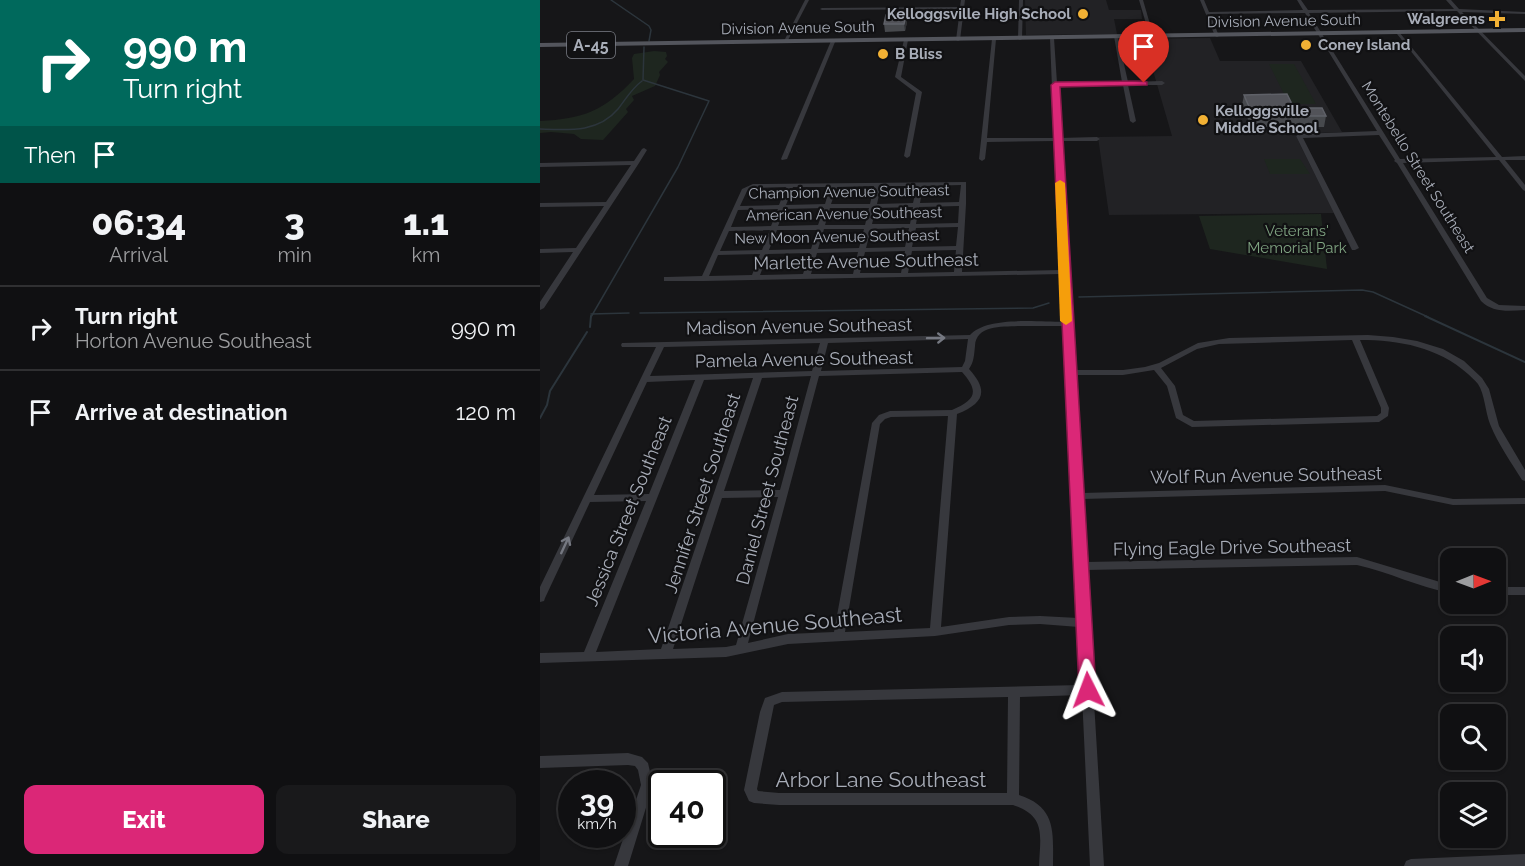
<!DOCTYPE html>
<style>
body{margin:0;font-family:Raleway,sans-serif;background:#19191b;color:#f1f3f6;height:100vh;display:flex;flex-direction:column;font-size:22px;white-space:nowrap}
*{box-sizing:border-box;margin:0}
p{font-size:20px;color:#9c9d9f}
.icon{flex:none;width:33px;height:33px;fill:none;stroke:currentColor;stroke-width:2;stroke-linecap:round;stroke-linejoin:round}
.map{position:relative;flex:1;overflow:hidden}
.drawer{display:flex;flex-direction:column;background:#101012;width:540px}
.drawer>*{flex:none}
.guide{background:#00695c;color:#fff;overflow:hidden}
.needle{width:39px;rotate:89deg}
.buttons{position:absolute;left:900px;top:548px;display:grid;gap:12px}
.buttons a{display:grid;place-items:center;width:66px;height:66px;border-radius:12px;background:#101012;box-shadow:0 2px 4px #0004,0 0 0 2px #303032;font-size:30px}
.speed{position:absolute;left:18px;top:770px;display:flex;gap:12px;font-size:30px;font-weight:700;text-align:center}
.speed>*{display:grid;place-content:center;width:78px;height:78px;border-radius:50%;background:#101012;box-shadow:0 2px 4px #0004,0 0 0 2px #303032;line-height:1}
.speed small{font-size:15px;font-weight:400}
.speed .limit{border:3px solid #111;border-radius:9px;background:#fff;color:#111}
.pin{position:absolute;display:grid;place-items:center;width:51px;height:51px;color:#fff;margin:-62px -26px;border-radius:50% 50% 50% 0;rotate:-45deg;box-shadow:0 0 6px #0007}
.pin .icon{rotate:45deg}
.me{position:absolute;width:66px;margin:-33px;rotate:357deg;stroke-linejoin:round;filter:drop-shadow(0 0 4px #0008)}
.turn{display:flex;align-items:center;gap:21px;height:126px;padding:0 24px;font-size:27px}
.turn .icon{width:78px;height:78px;stroke-width:2.5}
.turn b{display:block;font-size:42px;line-height:51px}
.then{display:flex;align-items:center;height:57px;padding:0 24px;background:#0003;gap:12px;font-size:22px}
.eta{display:flex;justify-content:space-evenly;align-items:center;height:102px;text-align:center}
.eta b{font-size:36px;font-weight:800;line-height:42px}
.action{display:flex;gap:12px;margin-top:auto;padding:12px 24px}
.action a{flex:1;height:69px;border-radius:12px;background:#db2777;color:#fff;font-size:24px;font-weight:800;line-height:69px;text-align:center}
.action a+a{background:#19191b;color:#f1f3f6}
ul{padding:0;list-style:none}
li{display:flex;align-items:center;gap:18px;height:84px;padding:0 24px;border-top:2px solid #303032}
li div{flex:1}
li b{display:block;font-size:22px}
li em{font-style:normal}
main{display:flex;flex:1;min-height:0}
.map>svg:first-child{display:block}
.built{fill:#222225}
.green{fill:#1e261f}
.lines{fill:none;stroke-linecap:round;stroke-linejoin:round}
.stream-far1{stroke:#2c353c;stroke-width:1.5}
.stream{stroke:#2c353c;stroke-width:2}
.minor{fill:#37383d;fill-rule:evenodd}
.major{fill:#53555c;fill-rule:evenodd}
.wall{fill:#47494d}
.shaded-wall{fill:#2f3033}
.building{fill:#525359;stroke:#5f6168;stroke-width:1.5}
.oneway{stroke:#757881}
.route{fill:#db2777;stroke:#8e194d;stroke-width:1.5}
.slow{fill:#f59e0b}
.poi-dot{fill:#f2b134;stroke:#111113;stroke-width:2}
.labels{text-anchor:middle;dominant-baseline:central;stroke-width:4.5;stroke-linejoin:round;paint-order:stroke}
.far-poi-label{font-size:15px;font-weight:bold;fill:#a8adb8;stroke:#111113;text-anchor:start}
.far-street-label{font-size:15px;fill:#a8adb8;stroke:#111113}
.far-park-label{font-size:15px;fill:#7fa381;stroke:#111113}
.shield{fill:#111113;stroke:#7b7e86;stroke-width:1.5}
.shield-label{font-size:16px;font-weight:bold;fill:#a8adb8}
.street-label{font-size:18px;fill:#a8adb8;stroke:#111113}
.near-street-label{font-size:21px;fill:#a8adb8;stroke:#111113}
</style>
<main>
<section class="drawer">
<div class="guide">
<div class="turn"><svg class="icon" aria-label="right" viewBox="0 0 24 24"><path d="M7 20v-9h11M14 6l5 5-5 5"/></svg><div><b>990 m</b>Turn right</div></div>
<div class="then">Then<svg class="icon" aria-label="arrive" viewBox="0 0 24 24"><path d="M6 21V4h12l-3 4 3 4H6"/></svg></div>
</div>
<div class="eta">
<div><b>06:34</b><p>Arrival</p></div>
<div><b>3</b><p>min</p></div>
<div><b>1.1</b><p>km</p></div>
</div>
<ul>
<li><svg class="icon" aria-label="right" viewBox="0 0 24 24"><path d="M7 20v-9h11M14 6l5 5-5 5"/></svg><div><b>Turn right</b><p>Horton Avenue Southeast</p></div><em>990 m</em></li>
<li><svg class="icon" aria-label="arrive" viewBox="0 0 24 24"><path d="M6 21V4h12l-3 4 3 4H6"/></svg><div><b>Arrive at destination</b></div><em>120 m</em></li>
</ul>
<div class="action"><a>Exit</a><a>Share</a></div>
</section>
<div class="map">
<svg width="985" height="866" viewBox="0 0 985 866">
<rect width="100%" height="100%" fill="#161618"/>
<g class="built">
<path d="M485,0H566L569,10H601L602,19H574L577,34L486,35Z"/>
<path d="M670,38L680,61H761L802,132L755,134L794,213L569,215L558,137L632,136L607,50H582L580,41L584,39Z"/>
</g>
<g class="green">
<path d="M114,51L126,52L127,56L125,59L128,62L119,72L120,75L115,86L92,96L94,100L86,109L88,112L63,140L41,139L34,134L11,132L0,133V121C43,119 64,111 94,79L92,58L94,54Z"/>
<path d="M729,64H754L776,104H749Z"/>
<path d="M724,159H760L770,174H730Z"/>
<path d="M781,214L787,269L670,249L659,216Z"/>
</g>
<g class="lines">
<g class="stream-far1">
<path d="M71,0L109,26L111,30L109,41"/>
<path d="M0,129C28,130 58,133 78,109C86,99 91,89 102,81"/>
<path d="M539,297L822,290L833,292L888,317"/>
<path d="M100,313L493,308L509,303"/>
<path d="M51,314L89,313"/>
<path d="M51,317L138,167L169,101L103,80L104,47"/>
</g>
<g class="stream">
<path d="M885,316L985,362"/>
<path d="M50,327L51,316"/>
<path d="M0,418L7,405L10,391L47,332"/>
</g>
<g class="minor">
<path d="M265,0H269L247,42L243,43Z"/>
<path d="M421,0H425L420,40L418,41L416,40L420,9L282,10L280,9L282,8L420,7Z"/>
<path d="M479,0H483L482,39L480,40L478,39Z"/>
<path d="M599,0H603L614,38L610,37Z"/>
<path d="M660,0H664L669,12L763,10L757,0H761L768,10L914,9L906,0H911L919,9L985,12V14L922,12L985,76V81L917,11L769,13L860,159L956,157L857,34V32H859L962,157L985,156V160H965L985,185V191L983,190L959,160L863,163L947,298L959,305L985,306V310C969,311 953,313 941,301L857,163L854,161L855,160L839,135L763,138L819,248L815,250H812L756,136L759,134L837,131L765,13L670,14L679,36L677,37L675,36Z"/>
<path d="M574,36L578,37L588,82L622,81L625,83L622,85H588L596,121L593,123L590,121L583,85L517,87L520,138L557,137L560,139L557,141H521L534,370H583L605,367L619,363L658,343L689,338L828,335L853,337L877,341L903,349L924,361L942,378L949,389L959,426L985,470V481L982,480C971,462 958,444 950,424C945,411 945,395 938,384C935,380 931,377 928,374C898,347 859,340 820,340L849,408L848,416L839,422L652,427L636,418L627,386L614,370L583,375H535L542,493L845,485L913,499L985,498V504L913,505L845,491L542,499L546,562L817,557L910,585V593C878,587 849,572 817,565L546,570L564,866H550L542,695L480,697L479,795C517,807 513,833 513,866H499C500,837 507,816 473,805H239L214,803L209,801L204,790L220,712L225,698L242,692L541,685L539,627L500,624L469,625L395,636L248,644L186,657L0,663V653L44,652L106,501L50,502L5,598L4,601L0,602V587L116,347H82L81,345L82,343L430,335C447,316 499,322 523,322L521,274L164,281H124V277H127L162,276L202,189L213,184L426,182V204L422,272L521,270L515,141L447,142L445,159L442,161L439,159L452,39L454,38L456,39L447,138H514L510,38L512,37L514,38L517,83L582,82ZM421,185L419,202L380,203L383,186ZM334,186L330,204H291L297,187ZM341,186H377L373,203L337,204ZM246,187L239,205L200,206L207,191L214,188ZM253,187H290L285,204L246,205ZM419,206L418,223L376,224L379,207ZM373,207L370,224H332L336,208ZM284,208L278,225L238,226L245,209ZM290,208H329L325,225H285ZM238,209L231,226L191,227L198,210ZM418,227L416,246L372,247L376,228ZM369,228L365,247L326,248L331,229ZM284,229H324L319,248L278,249ZM230,230L222,250L180,251L189,231ZM237,230H277L271,249L229,250ZM416,250L414,272L368,273L372,251ZM365,251L361,273H320L325,252ZM318,252L313,274H271L277,253ZM270,253L263,274L220,275L228,254ZM220,254L212,275L169,276L178,255ZM478,326H524L526,371L525,373L526,375L538,618L500,616L469,617L401,627L417,414C444,403 449,391 429,369C434,362 434,355 435,346C436,325 461,327 478,326ZM428,339L425,361L422,367L281,371L288,343ZM812,340L841,408V413L837,416L654,421L643,415L635,386L621,368L657,349L679,344ZM280,343L272,371L110,376L124,347ZM422,372C440,392 435,400 412,410L350,411L339,415L332,423L294,632L248,634L208,643L279,376ZM271,376L240,490L184,491L222,378ZM213,378L121,649L56,652L164,380ZM155,380L109,494L54,495L107,382ZM408,416L390,628L305,632L340,424L345,419L351,417ZM238,497L196,645L186,647L133,649L182,498ZM468,697L467,793H239L218,791L217,789L234,705L242,702Z"/>
<path d="M366,39L368,40L361,77L382,92L370,156L367,158L364,156L376,93L355,77L364,40Z"/>
<path d="M291,41L295,42L247,159L242,160L241,159Z"/>
<path d="M104,148L107,150L99,163L4,308L0,310V302L33,252L0,253V249L36,248L64,206L0,207V203L66,202L91,165L0,167V163L94,161L102,149Z"/>
<rect x="956" y="587" width="29" height="8"/>
<path d="M88,753L102,757L108,763L113,785L88,866H74L101,785L98,770L95,766L88,765L0,768V756Z"/>
<path d="M985,854V866H864L866,861L871,859Z"/>
</g>
<path class="major" d="M985,28V32L0,47V43Z"/>
</g>
<g class="wall">
<path d="M367,22L365,31L345,32L344,24Z"/>
<path d="M704,95L754,108L786,116L784,127H711L702,105Z"/>
</g>
<path class="shaded-wall" d="M366,15L367,22L365,31L364,24Z"/>
<g class="building">
<path d="M346,15H366L364,24H344Z"/>
<path d="M747,94L754,108H782L786,116H713L704,95Z"/>
</g>
<defs><path id="oneway-shaft" d="M-6 0H5M1.5-3L5.5 0L1.5 3" fill="none" stroke-width="1.6" stroke-linecap="round" stroke-linejoin="round" transform="scale(1.5)"/></defs>
<g class="oneway">
<use href="#oneway-shaft" transform="translate(396 338) rotate(-1)"/>
<use href="#oneway-shaft" transform="translate(25 545) rotate(-65)"/>
</g>
<path class="route" d="M604,81L607,82V85L520,87L556,690L554,695L548,698L541,695L539,690L511,85L515,82Z"/>
<path class="slow" d="M520,180L525,183L532,321L526,325L520,321L515,183Z"/>
<g class="poi-dot">
<circle cx="543" cy="14" r="6"/>
<path d="M954 10h6v6h6v6h-6v6h-6v-6h-6v-6h6z"/>
<circle cx="766" cy="45" r="6"/>
<circle cx="343" cy="54" r="6"/>
<circle cx="663" cy="120" r="6"/>
</g>
<g class="labels">
<g class="far-poi-label">
<text x="531" y="14" text-anchor="end">Kelloggsville High School</text>
<text x="945" y="19" text-anchor="end">Walgreens</text>
<text x="778" y="45">Coney Island</text>
<text x="355" y="54">B Bliss</text>
<text x="675" y="111">Kelloggsville<tspan x="675" dy="17">Middle School</tspan></text>
</g>
<g class="far-street-label">
<text transform="translate(744 21) rotate(-1)">Division Avenue South</text>
<text transform="translate(258 28) rotate(-1)">Division Avenue South</text>
<text transform="translate(878 167) rotate(58)">Montebello Street Southeast</text>
<text transform="translate(309 192) rotate(-1)">Champion Avenue Southeast</text>
<text transform="translate(304 214) rotate(-1)">American Avenue Southeast</text>
<text transform="translate(297 237) rotate(-1)">New Moon Avenue Southeast</text>
</g>
<g class="far-park-label">
<text x="757" y="231">Veterans'<tspan x="757" dy="17">Memorial Park</tspan></text>
</g>
<rect class="shield" x="27" y="32" width="48" height="26" rx="4.5"/>
<g class="shield-label">
<text x="51" y="45">A-45</text>
</g>
<g class="street-label">
<text transform="translate(326 261) rotate(-1)">Marlette Avenue Southeast</text>
<text transform="translate(259 326) rotate(-1)">Madison Avenue Southeast</text>
<text transform="translate(264 359) rotate(-1)">Pamela Avenue Southeast</text>
<text transform="translate(726 475) rotate(-1)">Wolf Run Avenue Southeast</text>
<text transform="translate(227 490) rotate(-75)">Daniel Street Southeast</text>
<text transform="translate(162 493) rotate(-72)">Jennifer Street Southeast</text>
<text transform="translate(88 511) rotate(-68)">Jessica Street Southeast</text>
<text transform="translate(692 547) rotate(-1)">Flying Eagle Drive Southeast</text>
</g>
<g class="near-street-label">
<text transform="translate(235 625) rotate(-5)">Victoria Avenue Southeast</text>
<text x="341" y="779">Arbor Lane Southeast</text>
</g>
</g>
</svg>
<div class="buttons">
<a><svg class="needle" viewBox="-14 -14 28 28"><path d="M0-13l5 13h-10z" fill="#e53935"/><path d="M0 13l5-13h-10z" fill="#9c9d9f"/></svg></a>
<a><svg class="icon" aria-label="sound" viewBox="0 0 24 24"><path d="M4 9h4l5-4v14l-5-4H4zM17 9q2 3 0 6"/></svg></a>
<a><svg class="icon" aria-label="search" viewBox="0 0 24 24"><circle cx="10" cy="10" r="6"/><path d="M15 15l6 6"/></svg></a>
<a><svg class="icon" aria-label="layers" viewBox="0 0 24 24"><path d="M12 4l9 5-9 5-9-5zM3 14l9 5 9-5"/></svg></a>
</div>
<div class="speed"><div>39<small>km/h</small></div><div class="limit">40</div></div>
<div class="pin" style="left:604px;top:83px;background:#d93025"><svg class="icon" aria-label="arrive" viewBox="0 0 24 24"><path d="M6 21V4h12l-3 4 3 4H6"/></svg></div>
<svg class="me" style="left:548px;top:690px" viewBox="-20 -20 40 40"><path d="M0-17L14 15 0 8-14 15z" fill="#db2777" stroke="#fff" stroke-width="4"/></svg>
</div>
</main>
